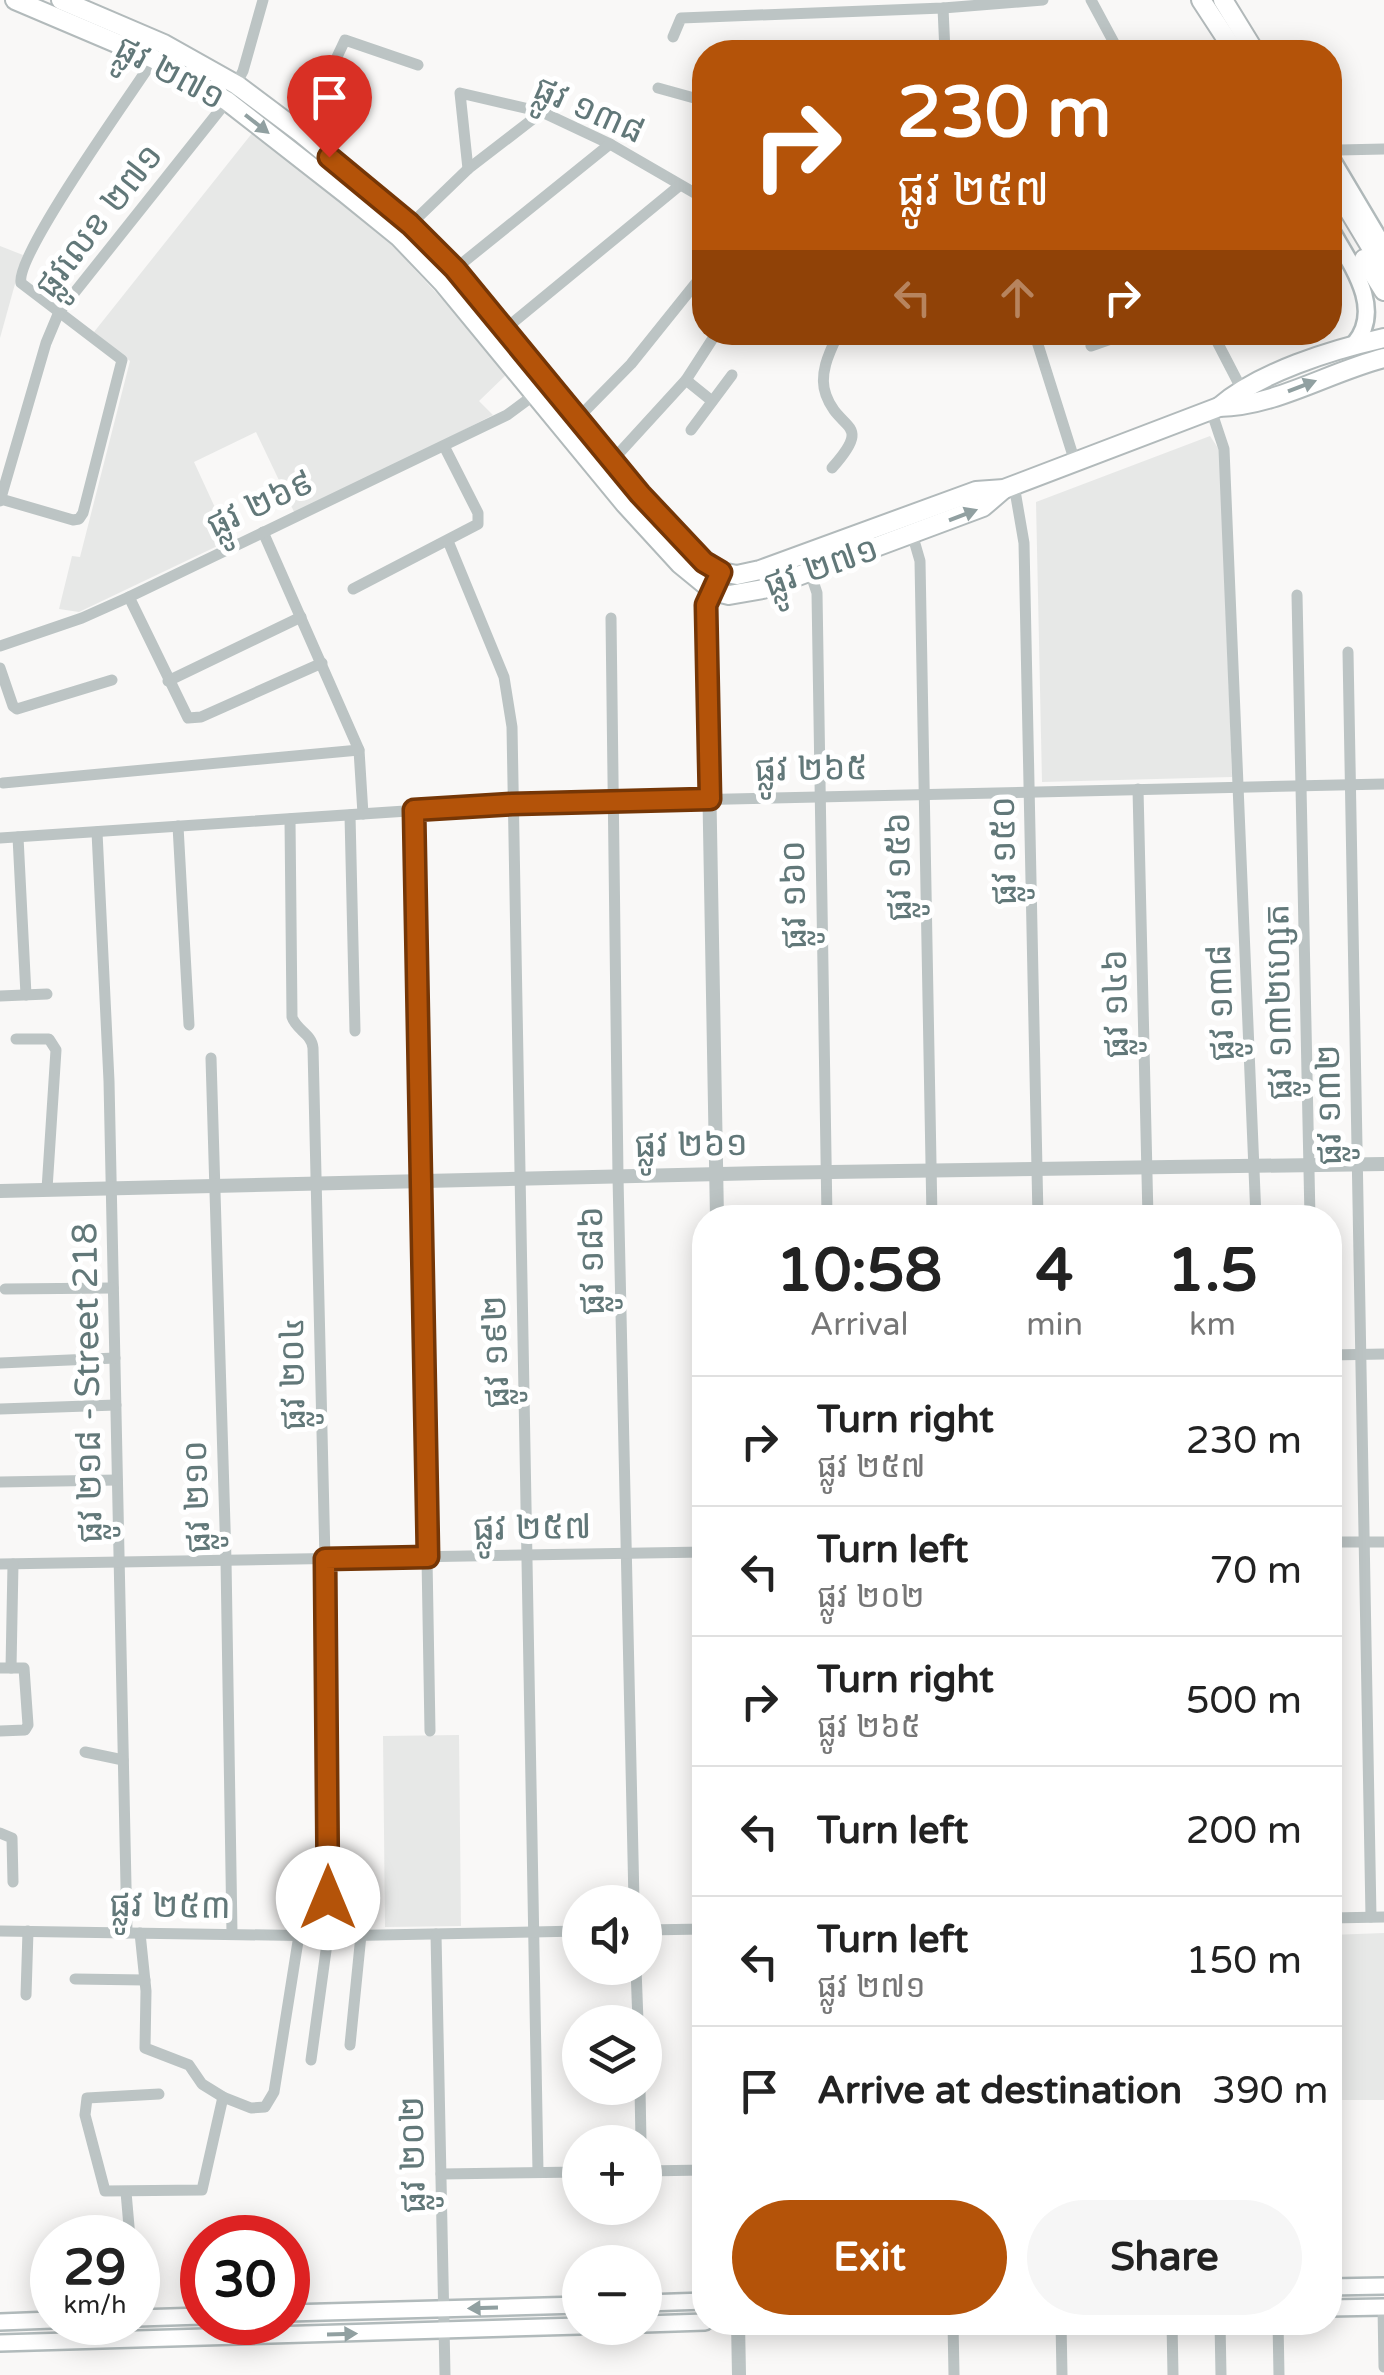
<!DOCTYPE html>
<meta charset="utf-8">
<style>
body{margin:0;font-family:"Varela Round","Noto Sans Khmer",sans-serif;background:#f6f6f6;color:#222;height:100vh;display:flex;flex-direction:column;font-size:38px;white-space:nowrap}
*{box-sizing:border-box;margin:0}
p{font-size:32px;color:#767676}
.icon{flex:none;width:55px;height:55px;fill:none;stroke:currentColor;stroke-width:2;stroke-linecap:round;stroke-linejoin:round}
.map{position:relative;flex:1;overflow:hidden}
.details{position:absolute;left:692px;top:1205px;width:650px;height:1130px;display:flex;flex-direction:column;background:#fff;border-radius:40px;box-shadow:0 5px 25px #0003}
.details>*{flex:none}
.hud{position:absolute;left:692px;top:40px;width:650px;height:305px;border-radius:40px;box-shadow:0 5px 25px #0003;background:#b45309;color:#fff;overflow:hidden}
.tools{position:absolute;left:562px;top:1885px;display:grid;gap:20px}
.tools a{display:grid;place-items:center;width:100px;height:100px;border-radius:50%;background:#fff;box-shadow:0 5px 25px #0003;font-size:50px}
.speed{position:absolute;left:30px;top:2215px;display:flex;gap:20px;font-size:50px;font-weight:700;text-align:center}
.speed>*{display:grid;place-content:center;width:130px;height:130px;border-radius:50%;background:#fff;box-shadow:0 5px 25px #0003;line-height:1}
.speed small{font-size:25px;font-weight:400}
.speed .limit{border:15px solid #d22;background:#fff;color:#111}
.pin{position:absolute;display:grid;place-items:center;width:85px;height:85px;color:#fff;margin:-102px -42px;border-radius:50% 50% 50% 0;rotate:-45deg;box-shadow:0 0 10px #0007}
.pin .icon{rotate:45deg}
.me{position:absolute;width:110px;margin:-55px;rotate:0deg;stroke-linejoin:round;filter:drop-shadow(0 0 8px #0008)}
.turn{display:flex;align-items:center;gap:35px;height:210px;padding:0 40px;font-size:45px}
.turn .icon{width:130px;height:130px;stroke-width:2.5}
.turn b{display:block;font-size:70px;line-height:85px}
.lanes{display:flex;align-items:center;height:95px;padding:0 40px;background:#0003;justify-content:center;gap:50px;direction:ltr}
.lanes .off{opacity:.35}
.eta{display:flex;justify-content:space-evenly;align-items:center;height:170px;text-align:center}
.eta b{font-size:60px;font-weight:700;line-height:70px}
.cta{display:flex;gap:20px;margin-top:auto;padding:20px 40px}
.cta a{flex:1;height:115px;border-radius:60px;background:#b45309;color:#fff;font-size:40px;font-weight:700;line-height:115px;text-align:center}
.cta a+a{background:#f6f6f6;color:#222}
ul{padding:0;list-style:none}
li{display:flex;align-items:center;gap:30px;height:130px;padding:0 40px;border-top:2px solid #e0e0e0}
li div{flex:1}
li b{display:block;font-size:38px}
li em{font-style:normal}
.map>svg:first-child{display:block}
.built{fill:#e7e8e7}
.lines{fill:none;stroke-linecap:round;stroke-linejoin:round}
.secondary-casing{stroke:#b1babb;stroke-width:20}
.primary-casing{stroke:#b2babb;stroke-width:22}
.trunk-casing{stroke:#b2b9ba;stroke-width:22}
.minor{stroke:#bcc4c4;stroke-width:11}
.tertiary{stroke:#bcc4c4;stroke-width:14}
.secondary{stroke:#fff;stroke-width:15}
.primary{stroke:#fff;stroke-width:18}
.trunk{stroke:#fff;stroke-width:18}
.oneway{fill:#91a0a1}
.route-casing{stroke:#753606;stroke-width:25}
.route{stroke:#b45309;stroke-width:18}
.labels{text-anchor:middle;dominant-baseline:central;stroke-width:10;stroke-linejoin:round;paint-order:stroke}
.street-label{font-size:35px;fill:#627879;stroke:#fff}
</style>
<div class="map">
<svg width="1384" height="2375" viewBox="0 0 1384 2375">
<rect width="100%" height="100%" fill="#f9f8f7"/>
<g class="built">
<path d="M253,132L392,245L491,352L508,373L479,401L493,415L296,516L256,432L194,462L230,540L79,612L59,609L72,556L80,557L130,361L94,332Z"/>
<path d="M0,246L23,255L0,338Z"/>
<path d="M1210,436L1220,451L1232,777L1042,782L1036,502Z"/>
<path d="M459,1735L461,1926L385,1927L383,1736Z"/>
<path d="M1384,1933V2100H1330V1935Z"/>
</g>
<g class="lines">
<defs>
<g id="secondary">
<path d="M1330,156L1384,247"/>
<path d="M1330,228C1351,265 1384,308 1355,343"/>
<path d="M1330,2287L1384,2286"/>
<path d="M645,2303L705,2301"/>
<path d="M1330,2308L1384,2307"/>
<path d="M288,2313L580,2305"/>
<path d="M138,2318L202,2316"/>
<path d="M0,2322L52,2320"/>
<path d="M645,2324L705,2322"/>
<path d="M0,2343L580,2326"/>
</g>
<g id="primary">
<path d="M15,0L154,59L227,101L346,194L399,237L443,283L625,504L680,564L713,591L729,595L763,589L983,507L1004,489"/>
<path d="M61,0L164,44L237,85L301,133L411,224L455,269L640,494L704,562L721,572L737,575L760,570L976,491L1004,489L1219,407C1276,406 1329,372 1384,358"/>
<path d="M1219,407C1260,372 1331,350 1384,338"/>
</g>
<g id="trunk">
<path d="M1201,0L1235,52"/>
<path d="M1223,0L1255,52"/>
<path d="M1330,179L1384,269"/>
<path d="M1364,259L1384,291"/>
</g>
</defs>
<use href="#secondary" class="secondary-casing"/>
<use href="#primary" class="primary-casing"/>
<use href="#trunk" class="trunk-casing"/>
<g class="minor">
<path d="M1091,0L1119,52"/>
<path d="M943,8L945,52"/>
<path d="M673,37L681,18L943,8L1043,0"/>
<path d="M658,88L705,101"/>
<path d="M301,133L345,40L418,65"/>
<path d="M1330,155L1339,150L1384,149"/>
<path d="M468,169L460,93L542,112L610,144L705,199"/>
<path d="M411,224L468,169L542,112"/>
<path d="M455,269L610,144"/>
<path d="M505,329L679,186"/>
<path d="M1034,332L1075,462"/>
<path d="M1212,332L1241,388"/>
<path d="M1091,346L1131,332"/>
<path d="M686,380L712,401"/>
<path d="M1211,410L1224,449L1256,1218"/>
<path d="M577,419L631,364L704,273"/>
<path d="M691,430L732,375"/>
<path d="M832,468C874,421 839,432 826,395C818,374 830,351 839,332"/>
<path d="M600,474L686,380L717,332"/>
<path d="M1014,485L1024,543L1038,1218"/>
<path d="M1,499L73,520L79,519L83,513L122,360L21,283C15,255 132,93 154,59"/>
<path d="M0,501L46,343L59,312L227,101L243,71L263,0"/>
<path d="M911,530L920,561L932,1218"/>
<path d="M263,532L359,750L363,814"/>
<path d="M448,541L504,677L512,727L538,2172"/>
<path d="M810,572L817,593L827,1218"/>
<path d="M353,589L478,524V513L444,446"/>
<path d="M1297,595L1310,1218"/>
<path d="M129,597L188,718L201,717L322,663"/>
<path d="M611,618L618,1177L634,1902"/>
<path d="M0,646L82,618L129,597L507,415L534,395"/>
<path d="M1348,652L1371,1917"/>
<path d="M0,668L13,706L17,709L112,680"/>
<path d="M168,681L301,617"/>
<path d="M3,783L359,750"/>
<path d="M1138,789L1148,1218"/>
<path d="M414,810L430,1731"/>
<path d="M350,815L355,1031"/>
<path d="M290,819L292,1017C296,1030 312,1034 313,1048L325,1559L328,1936L311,2060"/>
<path d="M178,826L189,1025"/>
<path d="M97,832L109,1081L127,1933"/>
<path d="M18,837L26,995"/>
<path d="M0,838L512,804L1384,784"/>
<path d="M0,996L47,994"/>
<path d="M16,1039H49L56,1050L47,1189"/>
<path d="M211,1058L226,1560L232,1934"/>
<path d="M5,1289L113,1288"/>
<path d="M1330,1355L1384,1354"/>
<path d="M0,1363L115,1358"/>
<path d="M0,1409L116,1405"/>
<path d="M0,1482L117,1480"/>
<path d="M1330,1542H1384"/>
<path d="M0,1564L705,1552"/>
<path d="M0,1668H24L28,1725L25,1730L0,1731"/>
<path d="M11,1668L13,1564"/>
<path d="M85,1752L123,1760"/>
<path d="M0,1833L12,1838L13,1882"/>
<path d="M1330,1918L1384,1917"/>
<path d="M645,1930L705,1929"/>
<path d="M0,1931L328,1936L580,1931"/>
<path d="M140,1933L146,1991L145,2048L189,2065L202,2084L223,2097L251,2108L265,2107L274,2092L299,1935"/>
<path d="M436,1934L445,2375"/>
<path d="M636,1968L638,2022"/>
<path d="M75,1979L145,1980"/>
<path d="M26,1995L28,1931"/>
<path d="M350,2045L361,1935"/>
<path d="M640,2088L641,2142"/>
<path d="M159,2094L87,2098L85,2115L105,2191L202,2190L223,2097"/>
<path d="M645,2171L705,2170"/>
<path d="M441,2174L580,2172"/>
<path d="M126,2192L130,2238"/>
<path d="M1383,2307L1384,2367"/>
<path d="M953,2322L954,2375"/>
<path d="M1061,2322L1062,2375"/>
<path d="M1172,2322L1173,2375"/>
<path d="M1220,2322L1221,2375"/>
<path d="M1278,2322L1279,2375"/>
</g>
<g class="tertiary">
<path d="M0,1191L763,1173L1384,1164"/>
<path d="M717,1218L706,605L721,572"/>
<path d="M738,2322L739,2375"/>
</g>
<use href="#secondary" class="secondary"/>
<use href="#primary" class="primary"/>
<use href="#trunk" class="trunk"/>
</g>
<defs><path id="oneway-solid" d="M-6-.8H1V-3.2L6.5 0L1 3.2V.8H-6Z" transform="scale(2.5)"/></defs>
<g class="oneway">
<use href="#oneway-solid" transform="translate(257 124) rotate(38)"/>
<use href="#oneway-solid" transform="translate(1302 386) rotate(-21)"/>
<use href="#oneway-solid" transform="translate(963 515) rotate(-21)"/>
<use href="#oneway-solid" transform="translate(483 2308) rotate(178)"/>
<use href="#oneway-solid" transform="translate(342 2334) rotate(-2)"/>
</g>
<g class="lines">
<defs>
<path id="route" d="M328,1898L325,1559L428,1557L414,810L512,804L710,799L706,605L721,572L704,562L640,494L455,269L410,224L329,157"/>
</defs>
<use href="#route" class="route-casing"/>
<use href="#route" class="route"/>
</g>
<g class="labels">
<g class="street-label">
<text transform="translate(170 73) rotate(28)">ផ្លូវ ២៧១</text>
<text transform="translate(589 110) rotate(24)">ផ្លូវ ១៣៨</text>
<text transform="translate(99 221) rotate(-52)">ផ្លូវលេខ ២៧១</text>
<text transform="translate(260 504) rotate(-25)">ផ្លូវ ២៦៩</text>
<text transform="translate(821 567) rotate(-19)">ផ្លូវ ២៧១</text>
<text transform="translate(811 769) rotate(-1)">ផ្លូវ ២៦៥</text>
<text transform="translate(1004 851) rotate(-91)">ផ្លូវ ១៥០</text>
<text transform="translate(899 867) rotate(-91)">ផ្លូវ ១៥៦</text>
<text transform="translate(794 895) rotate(-91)">ផ្លូវ ១៦០</text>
<text transform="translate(1279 1002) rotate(-91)">ផ្លូវ ១៣២ហ្សេត</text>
<text transform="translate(1221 1003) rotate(-92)">ផ្លូវ ១៣៨</text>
<text transform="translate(1116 1004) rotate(-91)">ផ្លូវ ១៤៦</text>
<text transform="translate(1329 1105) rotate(-91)">ផ្លូវ ១៣២</text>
<text transform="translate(691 1145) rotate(-1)">ផ្លូវ ២៦១</text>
<text transform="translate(592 1261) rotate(-91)">ផ្លូវ ១៨៦</text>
<text transform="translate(496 1352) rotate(-92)">ផ្លូវ ១៩២</text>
<text transform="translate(293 1374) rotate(-91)">ផ្លូវ ២០៤</text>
<text transform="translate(88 1383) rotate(-91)">ផ្លូវ ២១៨ - Street 218</text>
<text transform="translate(197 1497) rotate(-92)">ផ្លូវ ២១០</text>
<text transform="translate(532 1528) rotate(-1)">ផ្លូវ ២៥៧</text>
<text transform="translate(170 1906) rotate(1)">ផ្លូវ ២៥៣</text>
<text transform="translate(413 2155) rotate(-91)">ផ្លូវ ២០២</text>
</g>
</g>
</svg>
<div class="tools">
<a><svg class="icon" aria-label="sound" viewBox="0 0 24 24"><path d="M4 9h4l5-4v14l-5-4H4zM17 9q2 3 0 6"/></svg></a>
<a><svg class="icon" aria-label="layers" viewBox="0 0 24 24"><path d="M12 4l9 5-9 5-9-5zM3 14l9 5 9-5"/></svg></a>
<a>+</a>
<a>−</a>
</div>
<div class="speed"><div>29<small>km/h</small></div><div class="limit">30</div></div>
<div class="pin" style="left:329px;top:157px;background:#d93025"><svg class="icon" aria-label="arrive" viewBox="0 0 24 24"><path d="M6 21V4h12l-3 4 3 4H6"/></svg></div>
<svg class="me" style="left:328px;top:1898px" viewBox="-20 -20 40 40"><circle r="19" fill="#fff"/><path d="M0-13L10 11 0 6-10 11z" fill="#b45309"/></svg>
<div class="hud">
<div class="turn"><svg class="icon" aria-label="right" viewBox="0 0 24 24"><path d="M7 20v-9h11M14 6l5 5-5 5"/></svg><div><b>230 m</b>ផ្លូវ ២៥៧</div></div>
<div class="lanes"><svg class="icon off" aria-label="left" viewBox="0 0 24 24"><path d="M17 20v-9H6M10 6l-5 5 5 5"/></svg><svg class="icon off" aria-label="ahead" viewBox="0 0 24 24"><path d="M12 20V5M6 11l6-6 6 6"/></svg><svg class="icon" aria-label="right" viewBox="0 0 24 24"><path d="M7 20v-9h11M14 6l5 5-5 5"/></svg></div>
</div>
<section class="details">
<div class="eta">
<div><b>10:58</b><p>Arrival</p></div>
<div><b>4</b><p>min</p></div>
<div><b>1.5</b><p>km</p></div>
</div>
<ul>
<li><svg class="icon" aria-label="right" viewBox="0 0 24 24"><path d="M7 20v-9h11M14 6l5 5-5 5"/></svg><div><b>Turn right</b><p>ផ្លូវ ២៥៧</p></div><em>230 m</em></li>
<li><svg class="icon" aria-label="left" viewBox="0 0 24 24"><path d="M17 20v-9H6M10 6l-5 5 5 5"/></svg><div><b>Turn left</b><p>ផ្លូវ ២០២</p></div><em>70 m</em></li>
<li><svg class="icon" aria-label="right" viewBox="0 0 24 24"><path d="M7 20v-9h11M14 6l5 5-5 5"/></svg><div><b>Turn right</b><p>ផ្លូវ ២៦៥</p></div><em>500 m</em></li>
<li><svg class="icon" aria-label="left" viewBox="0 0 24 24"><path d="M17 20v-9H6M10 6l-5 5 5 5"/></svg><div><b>Turn left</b></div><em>200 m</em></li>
<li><svg class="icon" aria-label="left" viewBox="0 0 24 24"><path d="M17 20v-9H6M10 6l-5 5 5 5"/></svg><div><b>Turn left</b><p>ផ្លូវ ២៧១</p></div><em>150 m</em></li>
<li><svg class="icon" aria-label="arrive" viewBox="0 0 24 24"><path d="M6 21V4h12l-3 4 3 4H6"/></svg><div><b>Arrive at destination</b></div><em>390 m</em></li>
</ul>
<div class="cta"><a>Exit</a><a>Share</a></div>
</section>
</div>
